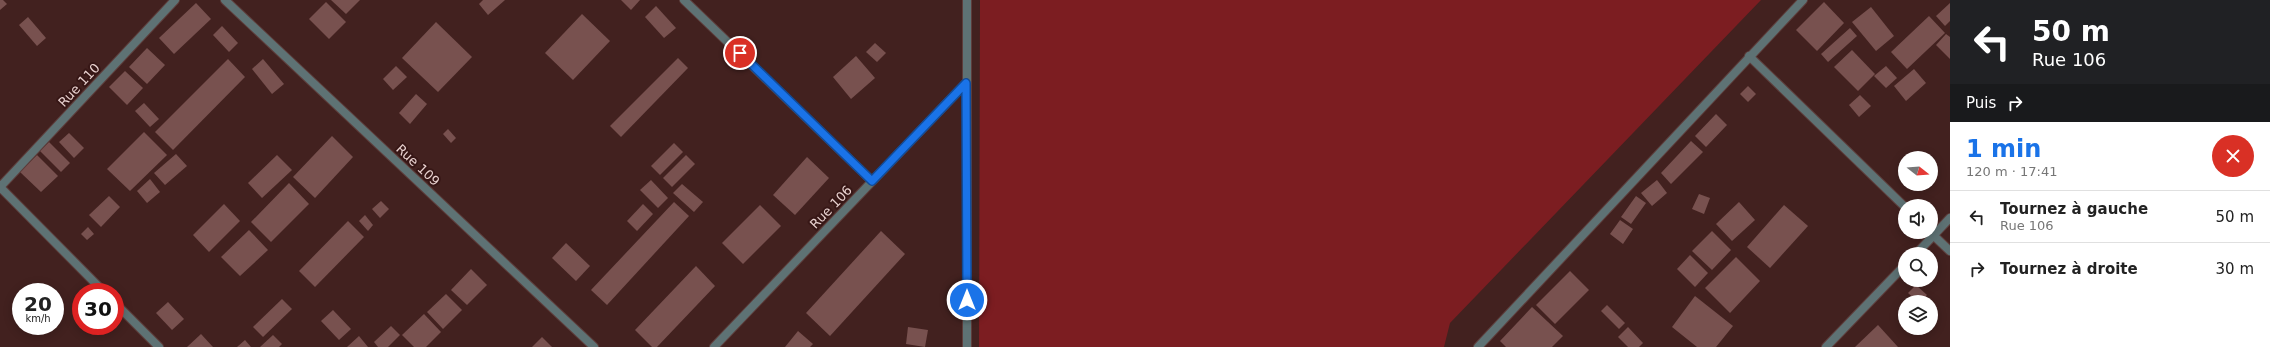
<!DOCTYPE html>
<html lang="fr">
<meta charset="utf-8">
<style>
body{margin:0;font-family:"DejaVu Sans",sans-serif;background:#f2f2f2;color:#222;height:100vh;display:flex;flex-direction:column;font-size:15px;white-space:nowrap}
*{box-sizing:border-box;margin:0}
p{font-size:13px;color:#767676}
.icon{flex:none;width:22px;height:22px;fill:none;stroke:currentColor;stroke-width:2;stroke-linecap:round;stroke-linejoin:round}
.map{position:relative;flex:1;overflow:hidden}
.panel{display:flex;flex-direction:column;background:#fff;width:320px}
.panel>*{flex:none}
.banner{background:#202124;color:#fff;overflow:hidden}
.needle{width:26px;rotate:107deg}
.fabs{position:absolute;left:1898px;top:151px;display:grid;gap:8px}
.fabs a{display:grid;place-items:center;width:40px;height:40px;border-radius:50%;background:#fff;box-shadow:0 2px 10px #0003;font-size:20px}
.speed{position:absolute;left:12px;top:283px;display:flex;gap:8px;font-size:20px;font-weight:700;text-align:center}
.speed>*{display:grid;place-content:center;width:52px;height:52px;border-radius:50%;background:#fff;box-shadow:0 2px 10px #0003;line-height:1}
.speed small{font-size:10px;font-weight:400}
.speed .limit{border:6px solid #d22;background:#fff;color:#111}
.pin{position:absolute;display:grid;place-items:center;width:34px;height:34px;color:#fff;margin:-17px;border:2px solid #fff;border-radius:50%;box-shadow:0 1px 4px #0007}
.me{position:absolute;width:44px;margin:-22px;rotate:0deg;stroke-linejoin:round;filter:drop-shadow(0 0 3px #0008)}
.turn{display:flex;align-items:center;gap:14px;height:84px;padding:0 16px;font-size:18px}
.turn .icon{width:52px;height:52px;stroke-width:2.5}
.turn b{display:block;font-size:28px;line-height:34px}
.then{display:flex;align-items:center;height:38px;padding:0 16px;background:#0003;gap:8px;font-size:15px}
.round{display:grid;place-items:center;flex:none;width:42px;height:42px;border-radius:21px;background:#f2f2f2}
.overview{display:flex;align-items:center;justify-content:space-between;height:68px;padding:0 16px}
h1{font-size:24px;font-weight:700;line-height:30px;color:#1a73e8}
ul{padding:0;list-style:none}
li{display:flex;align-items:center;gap:12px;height:52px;padding:0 16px;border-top:1px solid #e0e0e0}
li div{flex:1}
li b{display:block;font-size:15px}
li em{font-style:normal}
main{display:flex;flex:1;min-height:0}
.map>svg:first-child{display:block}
.green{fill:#7c1d21}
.building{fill:#78514f}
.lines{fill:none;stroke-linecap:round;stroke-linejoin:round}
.minor-casing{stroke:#5d3d3b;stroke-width:10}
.minor{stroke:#5e7274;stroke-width:8}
.route-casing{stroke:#114b97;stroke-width:10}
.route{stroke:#1a73e8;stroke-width:7}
.labels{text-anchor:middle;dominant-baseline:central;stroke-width:4;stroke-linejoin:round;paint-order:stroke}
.street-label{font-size:13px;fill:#ead3d1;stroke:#371716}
</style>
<main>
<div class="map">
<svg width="1950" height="347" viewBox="0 0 1950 347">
<rect width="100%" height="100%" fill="#42211f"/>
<path class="green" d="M980,0H1761L1450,323L1444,347H979Z"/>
<g class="building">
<path d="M0,0H3L7,4L0,10Z"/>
<path d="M331,0H360L346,14Z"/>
<path d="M483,0H505L488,15L479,4Z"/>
<path d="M621,0H640L631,10Z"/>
<path d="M326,2L346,22L329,39L309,19Z"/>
<path d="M1824,2L1844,23L1817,51L1796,30Z"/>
<path d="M196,3L211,19L174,54L159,38Z"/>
<path d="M1950,3V21L1945,26L1936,16Z"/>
<path d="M656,6L676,28L664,38L645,17Z"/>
<path d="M1871,7L1894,36L1876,51L1852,22Z"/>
<path d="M582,14L610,41L573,80L545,53Z"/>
<path d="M1929,16L1945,33L1907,69L1891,52Z"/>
<path d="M28,17L46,38L37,46L19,25Z"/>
<path d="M436,22L472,57L438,92L402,58Z"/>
<path d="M222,26L238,43L229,52L213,35Z"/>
<path d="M1850,28L1857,36L1828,62L1821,54Z"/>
<path d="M1946,34L1950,37V59L1936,45Z"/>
<path d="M875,43L886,53L877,62L866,52Z"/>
<path d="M147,48L165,65L147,84L129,67Z"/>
<path d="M1852,50L1875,74L1858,91L1834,67Z"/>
<path d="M856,56L875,78L851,99L833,77Z"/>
<path d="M678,58L688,68L621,137L610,126Z"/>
<path d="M228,59L245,77L173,150L155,132Z"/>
<path d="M263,59L284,84L272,94L252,69Z"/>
<path d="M396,66L407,77L393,90L383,79Z"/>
<path d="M1886,66L1897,78L1886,88L1874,76Z"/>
<path d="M1914,69L1926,83L1906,101L1894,86Z"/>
<path d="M125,71L143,88L127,105L109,87Z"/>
<path d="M1748,86L1756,94L1748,102L1740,94Z"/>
<path d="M416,94L427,104L410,124L399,113Z"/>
<path d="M1860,95L1871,106L1859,117L1849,105Z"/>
<path d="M144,103L159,119L150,127L135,111Z"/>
<path d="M1716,114L1727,125L1706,147L1695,136Z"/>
<path d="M448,129L456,138L451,143L443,134Z"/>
<path d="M144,132L167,155L130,191L107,169Z"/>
<path d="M69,133L84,148L74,158L59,142Z"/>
<path d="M332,136L353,157L315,198L293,177Z"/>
<path d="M1691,141L1703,152L1671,184L1661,173Z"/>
<path d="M49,142L70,163L61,172L40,151Z"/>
<path d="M674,143L683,152L660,175L651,166Z"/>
<path d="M176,154L187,166L165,185L154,173Z"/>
<path d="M37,155L58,176L41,192L20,172Z"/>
<path d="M277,155L292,170L262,198L248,183Z"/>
<path d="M686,155L695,164L672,187L663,178Z"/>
<path d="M807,157L829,178L795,215L773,195Z"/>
<path d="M150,179L160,192L147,203L137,191Z"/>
<path d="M651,180L668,198L658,208L640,190Z"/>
<path d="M1657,180L1667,193L1652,206L1641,193Z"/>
<path d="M289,183L309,204L271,242L251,222Z"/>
<path d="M682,184L703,202L694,212L673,193Z"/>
<path d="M1699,194L1710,198L1704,214L1692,209Z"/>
<path d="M109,196L120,207L101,227L89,215Z"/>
<path d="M1636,196L1646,203L1631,224L1621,217Z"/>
<path d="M381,201L389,209L380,218L372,209Z"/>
<path d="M674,202L689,216L607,305L591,290Z"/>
<path d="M1739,202L1755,220L1732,241L1716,224Z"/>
<path d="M224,204L240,221L209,252L193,235Z"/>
<path d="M643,204L653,214L637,231L627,221Z"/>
<path d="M760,205L781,226L743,264L722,243Z"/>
<path d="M1784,205L1808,226L1770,268L1747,247Z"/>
<path d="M365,215L373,225L368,231L359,221Z"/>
<path d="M1620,220L1633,229L1623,244L1610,234Z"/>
<path d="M348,221L364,237L315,287L299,271Z"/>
<path d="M88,227L94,234L87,240L81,234Z"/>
<path d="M249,230L268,250L240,276L221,257Z"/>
<path d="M881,231L905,254L830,336L806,313Z"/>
<path d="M1712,231L1731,250L1712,270L1692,251Z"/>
<path d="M566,243L590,266L576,281L552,258Z"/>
<path d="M1690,255L1708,273L1695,287L1677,269Z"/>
<path d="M1736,257L1760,281L1730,313L1705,288Z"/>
<path d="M696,266L715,286L657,347H652L635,330Z"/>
<path d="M471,269L487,285L467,305L451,290Z"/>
<path d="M1570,271L1589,290L1555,324L1536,305Z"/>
<path d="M1916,285L1927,295L1920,302H1918L1908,293Z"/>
<path d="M446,294L462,310L443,329L427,312Z"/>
<path d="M1695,296L1733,326L1716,347H1697L1672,327Z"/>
<path d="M282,299L292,309L263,337L253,327Z"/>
<path d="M168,302L184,319L172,330L156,313Z"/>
<path d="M1607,305L1625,323L1619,329L1601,311Z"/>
<path d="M1532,307L1563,336L1552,347H1506L1500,341Z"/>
<path d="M333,310L351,329L339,340L321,321Z"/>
<path d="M424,314L441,332L426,347H414L402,335Z"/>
<path d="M1878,325L1898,347H1855Z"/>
<path d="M391,326L400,335L388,347H378L374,342Z"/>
<path d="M908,327L928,330L925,347L906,344Z"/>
<path d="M1628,327L1643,343L1639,347H1628L1618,337Z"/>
<path d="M798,331L813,344L810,347H785Z"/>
<path d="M201,334L213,347H187Z"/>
<path d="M273,335L282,344L279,347H260Z"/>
<path d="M359,336L368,347H347Z"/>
<path d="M542,337L552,347H532Z"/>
<path d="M245,340L251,347H237Z"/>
</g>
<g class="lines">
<defs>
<g id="minor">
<path d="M225,0L594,347"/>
<path d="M684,0L872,181"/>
<path d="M967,0V347"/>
<path d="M1749,56L1905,207"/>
<path d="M0,187L175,0"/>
<path d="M0,187L104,292"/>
<path d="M1931,233L1950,251"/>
<path d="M1916,254L1950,218"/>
<path d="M115,303L159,347"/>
<path d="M714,347L966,83"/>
<path d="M1478,347L1803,0"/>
<path d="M1826,347L1905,265"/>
</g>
</defs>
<use href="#minor" class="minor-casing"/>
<use href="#minor" class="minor"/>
</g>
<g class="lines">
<defs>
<path id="route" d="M740,53L872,181L966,83L967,300"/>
</defs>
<use href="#route" class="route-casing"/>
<use href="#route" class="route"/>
</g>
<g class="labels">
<g class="street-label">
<text transform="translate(79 85) rotate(-47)">Rue 110</text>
<text transform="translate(418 165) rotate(43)">Rue 109</text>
<text transform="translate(831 207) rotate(-46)">Rue 106</text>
</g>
</g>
</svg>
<div class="fabs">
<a><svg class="needle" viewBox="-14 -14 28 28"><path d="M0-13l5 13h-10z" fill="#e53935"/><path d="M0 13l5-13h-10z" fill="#767676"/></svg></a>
<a><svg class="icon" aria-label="sound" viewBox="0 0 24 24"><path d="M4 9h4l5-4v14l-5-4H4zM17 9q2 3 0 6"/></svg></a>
<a><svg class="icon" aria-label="search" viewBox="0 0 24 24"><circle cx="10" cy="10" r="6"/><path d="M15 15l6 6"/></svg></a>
<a><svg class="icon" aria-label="layers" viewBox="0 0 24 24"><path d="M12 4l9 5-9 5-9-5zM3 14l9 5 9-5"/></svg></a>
</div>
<div class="speed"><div>20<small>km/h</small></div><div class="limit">30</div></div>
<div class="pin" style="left:740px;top:53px;background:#d93025"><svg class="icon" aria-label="arrive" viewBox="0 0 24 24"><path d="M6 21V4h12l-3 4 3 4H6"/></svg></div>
<svg class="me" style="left:967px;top:300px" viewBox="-20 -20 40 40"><circle r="17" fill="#1a73e8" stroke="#fff" stroke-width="3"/><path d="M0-11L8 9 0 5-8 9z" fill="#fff"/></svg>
</div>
<section class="panel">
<div class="banner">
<div class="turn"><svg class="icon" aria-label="left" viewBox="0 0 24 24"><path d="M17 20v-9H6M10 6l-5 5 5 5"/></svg><div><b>50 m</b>Rue 106</div></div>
<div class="then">Puis<svg class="icon" aria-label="right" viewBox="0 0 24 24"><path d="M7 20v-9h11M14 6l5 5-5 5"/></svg></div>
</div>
<div class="overview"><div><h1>1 min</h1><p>120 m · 17:41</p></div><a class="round" style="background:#d93025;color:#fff"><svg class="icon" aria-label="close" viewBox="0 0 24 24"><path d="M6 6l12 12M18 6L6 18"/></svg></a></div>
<ul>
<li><svg class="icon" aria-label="left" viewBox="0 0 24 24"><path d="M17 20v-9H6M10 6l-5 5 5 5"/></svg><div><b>Tournez à gauche</b><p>Rue 106</p></div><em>50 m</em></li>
<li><svg class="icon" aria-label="right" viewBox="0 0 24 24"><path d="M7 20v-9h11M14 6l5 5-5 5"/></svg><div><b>Tournez à droite</b></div><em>30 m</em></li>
</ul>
</section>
</main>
